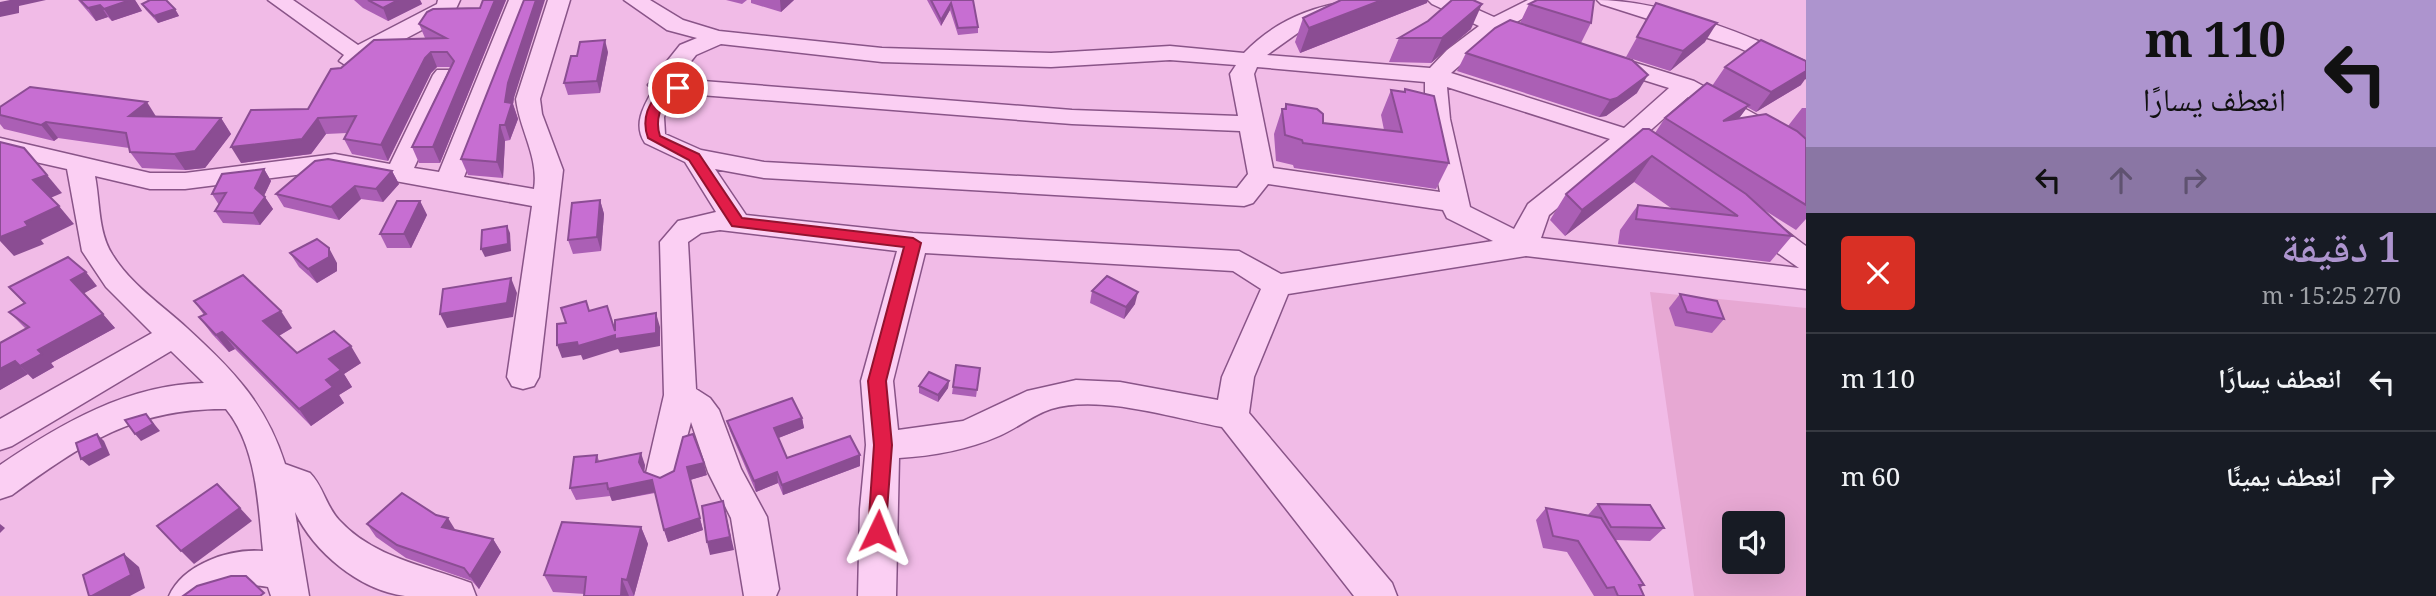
<!DOCTYPE html>
<html lang="ar">
<meta charset="utf-8">
<style>
body{margin:0;font-family:Georgia,"Noto Naskh Arabic",serif;background:#20242c;color:#f1f3f6;direction:rtl;height:100vh;display:flex;flex-direction:column;font-size:26px;white-space:nowrap}
*{box-sizing:border-box;margin:0}
p{font-size:23px;color:#9ea1a6}
.icon{flex:none;width:38px;height:38px;fill:none;stroke:currentColor;stroke-width:2;stroke-linecap:round;stroke-linejoin:round}
.map{position:relative;flex:1;overflow:hidden;direction:ltr}
.sheet{display:flex;flex-direction:column;background:#171b24;width:630px}
.sheet>*{flex:none}
.guide{background:#ad94ce;color:#111;overflow:hidden}
.tools{position:absolute;left:1722px;top:511px;display:grid;gap:14px}
.tools a{display:grid;place-items:center;width:63px;height:63px;border-radius:7px;background:#171b24;box-shadow:0 7px 28px #0002;font-size:35px}
.pin{position:absolute;display:grid;place-items:center;width:60px;height:60px;color:#fff;margin:-30px;border:4px solid #fff;border-radius:50%;box-shadow:0 2px 7px #0007}
.me{position:absolute;width:77px;margin:-38px;rotate:2deg;stroke-linejoin:round;filter:drop-shadow(0 0 5px #0008)}
.turn{display:flex;align-items:center;gap:24px;height:147px;padding:0 35px;font-size:32px}
.turn .icon{width:91px;height:91px;stroke-width:2.5}
.turn b{display:block;font-size:49px;line-height:60px}
.lanes{display:flex;align-items:center;height:66px;padding:0 35px;background:#0003;justify-content:center;gap:35px;direction:ltr}
.lanes .off{opacity:.35}
.round{display:grid;place-items:center;flex:none;width:74px;height:74px;border-radius:7px;background:#20242c}
.summary{display:flex;align-items:center;justify-content:space-between;height:119px;padding:0 35px}
h1{font-size:42px;font-weight:600;line-height:52px;color:#ad94ce}
ul{padding:0;list-style:none}
li{display:flex;align-items:center;gap:21px;height:98px;padding:0 35px;border-top:2px solid #363941}
li div{flex:1}
li b{display:block;font-size:26px}
li em{font-style:normal}
main{display:flex;flex:1;min-height:0}
.map>svg:first-child{display:block}
.farmland{fill:#e7a8d3;fill-rule:evenodd}
.lines{fill:none;stroke-linecap:round;stroke-linejoin:round}
.minor-casing{stroke:#895488;stroke-width:3}
.minor{fill:#fbcff3;fill-rule:evenodd}
.wall{fill:#ab5fb5}
.shaded-wall{fill:#8b4d93}
.building{fill:#c76ed2;stroke:#8b4d93;stroke-width:2}
.route{fill:#e11d48;stroke:#92132f;stroke-width:2}
</style>
<main>
<section class="sheet">
<div class="guide">
<div class="turn"><svg class="icon" aria-label="left" viewBox="0 0 24 24"><path d="M17 20v-9H6M10 6l-5 5 5 5"/></svg><div><b>110 m</b>انعطف يسارًا</div></div>
<div class="lanes"><svg class="icon" aria-label="left" viewBox="0 0 24 24"><path d="M17 20v-9H6M10 6l-5 5 5 5"/></svg><svg class="icon off" aria-label="ahead" viewBox="0 0 24 24"><path d="M12 20V5M6 11l6-6 6 6"/></svg><svg class="icon off" aria-label="right" viewBox="0 0 24 24"><path d="M7 20v-9h11M14 6l5 5-5 5"/></svg></div>
</div>
<div class="summary"><div><h1>1 دقيقة</h1><p>270 m · 15:25</p></div><a class="round" style="background:#d93025;color:#fff"><svg class="icon" aria-label="close" viewBox="0 0 24 24"><path d="M6 6l12 12M18 6L6 18"/></svg></a></div>
<ul>
<li><svg class="icon" aria-label="left" viewBox="0 0 24 24"><path d="M17 20v-9H6M10 6l-5 5 5 5"/></svg><div><b>انعطف يسارًا</b></div><em>110 m</em></li>
<li><svg class="icon" aria-label="right" viewBox="0 0 24 24"><path d="M7 20v-9h11M14 6l5 5-5 5"/></svg><div><b>انعطف يمينًا</b></div><em>60 m</em></li>
</ul>
</section>
<div class="map">
<svg width="1806" height="596" viewBox="0 0 1806 596">
<rect width="100%" height="100%" fill="#f1bbe7"/>
<path class="farmland" d="M1650,292L1806,308V596H1694ZM1734,523H1773V562H1734Z"/>
<g class="lines">
<defs>
<g id="minor">
<path d="M268,0H293L358,45L437,4L438,0H460L454,13L350,68L339,61L344,55Z"/>
<path d="M509,0H531L464,177L534,189C539,157 520,131 516,99L548,0H570L540,99L542,114L563,170L539,377L534,386L523,389L512,386L507,377L532,206L335,170L185,189H150L95,176C100,201 98,232 112,254C130,284 162,305 187,328C233,370 266,404 285,464L310,473C323,486 326,506 339,520C374,558 424,565 471,583L476,596C453,596 428,596 405,596C359,590 314,552 295,512L309,596H271L268,587C243,583 242,586 220,595C207,596 183,596 169,596C183,564 230,548 263,551C258,504 257,447 226,409C135,408 84,443 12,495L0,499V465C60,424 129,384 204,383L171,351L12,446L0,450V419L152,333L106,287L82,251L67,169L0,154V138L150,173H185L335,154L390,164L433,75L437,70H453L457,75L414,168L439,172Z"/>
<path d="M624,0H650L683,20L719,31L882,48L1051,53L1170,46L1244,53C1278,17 1326,0 1375,0L1371,4L1302,30L1267,55L1430,68L1447,50L1479,26L1432,4L1428,0H1456L1494,17L1528,0H1555L1513,24L1544,33L1547,38L1544,43L1536,45L1497,33L1451,73L1624,128L1669,88L1599,66L1596,61L1599,56L1607,54L1694,81L1806,142V161L1688,97L1644,136L1657,148L1653,153L1644,156L1629,149L1549,215L1541,238L1799,268L1742,228L1738,222L1742,216C1765,209 1788,234 1806,246V289L1526,256L1288,294L1254,377L1249,413L1392,583L1397,596H1354L1222,427C1173,418 1100,394 1051,409C1033,415 1017,428 999,436C967,450 934,456 899,458L896,596H858L860,509L866,445L861,381L897,251L720,230L701,233L688,242L696,389L710,398L719,410L741,469L767,517L779,589L776,596H744L731,518L708,472L691,422L675,483L663,488L651,483L646,473L664,395L660,242L678,221L716,212L685,162L645,143C633,125 643,107 653,90L648,85L680,45L697,38L667,30ZM721,44L882,62L1051,67L1170,60L1236,65L1230,74L1238,116L1072,110L677,79L696,55ZM1257,67L1425,82V119L1440,192L1273,168L1254,74ZM1447,87L1610,139L1528,204L1514,229L1470,207L1450,119ZM675,93L1072,124L1240,131L1248,174L1237,188L764,162L701,150L665,134L664,117ZM715,169L764,178L1244,206L1253,203L1268,184L1443,210L1447,218L1493,241L1281,274L1239,251L913,233L746,215ZM925,253L1233,271L1261,289L1222,377L1218,400L1120,382L1076,380L1027,391L963,421L898,430L893,381Z"/>
<path d="M1597,0C1663,0 1746,34 1806,62V78L1739,48L1601,4Z"/>
</g>
</defs>
<use href="#minor" class="minor-casing"/>
<use href="#minor" class="minor"/>
</g>
<g class="wall">
<path d="M78,0H135L142,11L112,21L108,17L96,21Z"/>
<path d="M354,0H420L422,4L388,21L363,8Z"/>
<path d="M483,0H506L440,163H419L412,147L450,67H437L431,73L388,161L352,154L344,139L347,133L326,134L311,154L241,163L308,109L341,68L425,38L419,24L480,8Z"/>
<path d="M726,0H747L742,4Z"/>
<path d="M751,0H794L781,12L751,3Z"/>
<path d="M927,0H973L978,27V33L958,35L950,10L941,26Z"/>
<path d="M1427,3L1300,53L1295,42L1303,18Z"/>
<path d="M1656,3L1705,42L1670,71L1626,57Z"/>
<path d="M142,4L175,9L179,16L158,23L146,10Z"/>
<path d="M1529,4L1591,23L1581,43L1534,28L1637,93L1606,116L1599,117L1457,71L1466,53L1520,23Z"/>
<path d="M1471,29L1431,63L1389,62L1399,38Z"/>
<path d="M608,52L600,93L568,95L564,83Z"/>
<path d="M1725,67L1801,85L1756,112L1747,107L1739,118L1788,126L1802,108H1806V219L1796,230L1761,208L1792,236L1770,262L1618,244L1620,230L1638,205L1671,208L1634,182L1565,236L1550,220L1566,194L1655,133L1665,118L1712,86Z"/>
<path d="M1405,89L1449,163L1436,189L1294,168L1293,165L1276,161L1274,134L1282,109H1284L1286,104L1323,123L1384,130L1381,115L1391,90L1403,92Z"/>
<path d="M514,98L513,104L518,119L510,140L505,141L503,178L468,175L461,159Z"/>
<path d="M0,107L156,117L221,118L231,134L205,168L185,170L142,168L130,152L129,148L58,138L54,141L4,129L0,124Z"/>
<path d="M264,169L271,181L264,196L273,209L260,225L223,223L215,211L219,205L212,194Z"/>
<path d="M392,171L399,184L383,202L361,199L339,220L284,207L276,194Z"/>
<path d="M600,200L604,214L601,251L573,254L568,240Z"/>
<path d="M420,201L427,215L411,248H387L380,234Z"/>
<path d="M290,253L337,263V271L317,283L299,267Z"/>
<path d="M97,286L83,293L115,328L51,363L54,367L33,379L28,374L0,390V343L26,329L9,312L24,303L9,287Z"/>
<path d="M1092,291L1135,304L1124,319L1090,303Z"/>
<path d="M1680,294L1724,319L1712,333L1675,326L1669,308Z"/>
<path d="M194,301L292,328L279,336L297,353L361,363L344,374L352,387L339,395L344,403L311,426L235,349L229,352L212,334L199,317L204,315Z"/>
<path d="M980,368L976,397L952,394L953,387Z"/>
<path d="M949,381L948,388L938,402L919,393V386Z"/>
<path d="M802,418L804,428L778,438L787,458L860,455V466L783,495L778,483L756,492L730,431L727,421Z"/>
<path d="M597,455L599,461L645,465L644,471L660,478L707,475L690,480L703,530L668,542L664,530L655,493L612,501L610,496L576,500L570,488Z"/>
<path d="M1598,504L1664,528L1650,541L1615,540L1644,585L1640,588L1644,596H1594L1567,552L1543,548L1536,520L1546,508L1588,515Z"/>
<path d="M367,524L456,530L493,539L501,552L479,589L472,581L406,558L376,537Z"/>
<path d="M641,527L648,544L634,596H584L585,594L553,592L544,575Z"/>
</g>
<g class="shaded-wall">
<path d="M10,0H46L19,6V13L0,17V2Z"/>
<path d="M130,0H135L142,11L112,21L104,9Z"/>
<path d="M398,0H420L422,4L388,21L383,8Z"/>
<path d="M495,0H506L440,163L433,147Z"/>
<path d="M536,0H545L514,98L513,104L518,119L510,140L505,125V102L508,83Z"/>
<path d="M780,0H794L781,12Z"/>
<path d="M1382,0H1428L1427,3L1300,53L1309,28Z"/>
<path d="M951,3L950,10L941,26V20Z"/>
<path d="M1482,4L1471,29L1431,63L1442,38Z"/>
<path d="M100,5L108,17L96,21L88,8Z"/>
<path d="M175,9L179,16L158,23L154,16Z"/>
<path d="M1717,23L1705,42L1670,71L1683,51Z"/>
<path d="M605,40L608,52L600,93L597,81Z"/>
<path d="M431,52L437,67L431,73L388,161L381,145L425,58Z"/>
<path d="M1806,71V78L1801,85L1756,112L1771,92Z"/>
<path d="M1648,75L1637,93L1606,116L1599,117L1610,100Z"/>
<path d="M147,102L157,118L129,116Z"/>
<path d="M1749,105L1734,125L1723,121Z"/>
<path d="M221,118L231,134L205,168L185,170L174,154Z"/>
<path d="M318,118L326,134L311,154L241,163L231,147Z"/>
<path d="M46,122L58,138L54,141L41,125Z"/>
<path d="M500,125L505,141L503,178L497,162Z"/>
<path d="M1652,156L1634,182L1565,236L1582,210Z"/>
<path d="M264,169L271,181L262,200L255,188Z"/>
<path d="M392,171L399,184L383,202L376,189Z"/>
<path d="M47,175L62,193L48,199L33,180Z"/>
<path d="M355,186L361,199L339,220L331,207Z"/>
<path d="M265,197L273,209L260,225L253,213Z"/>
<path d="M600,200L604,214L601,251L597,237Z"/>
<path d="M420,201L427,215L411,248L404,234Z"/>
<path d="M59,206L74,224L41,240L44,244L14,256L0,241V237L25,222Z"/>
<path d="M507,226L510,233L511,251L485,257L481,249Z"/>
<path d="M329,248L337,263V271L317,283L308,269Z"/>
<path d="M86,272L97,286L83,294L71,280Z"/>
<path d="M511,278L517,293L513,317L447,328L440,314Z"/>
<path d="M1138,292L1135,304L1124,319L1126,307Z"/>
<path d="M281,311L292,328L275,338L263,321Z"/>
<path d="M656,313L660,327V346L620,353L618,349L583,360L581,355L562,358L557,345L615,335Z"/>
<path d="M103,314L115,328L51,363L54,367L33,379L20,366L38,350Z"/>
<path d="M222,332L235,349L229,352L216,335Z"/>
<path d="M351,346L361,363L344,374L352,387L339,395L344,403L311,426L299,409L326,380L329,359Z"/>
<path d="M15,361L28,374L0,390V369Z"/>
<path d="M949,381L948,388L938,402V395Z"/>
<path d="M146,414L160,431L141,441L135,434Z"/>
<path d="M802,418L804,428L776,439L774,428Z"/>
<path d="M97,434L104,441L110,455L89,466L81,459Z"/>
<path d="M641,453L645,465L644,474L639,462Z"/>
<path d="M860,455V466L783,495L782,485Z"/>
<path d="M704,463L707,475L690,480L703,530L668,542L664,530L687,467Z"/>
<path d="M777,472L778,483L756,492L754,481Z"/>
<path d="M652,480L656,492L612,501L608,489Z"/>
<path d="M240,508L252,521L194,564L181,551Z"/>
<path d="M726,515L734,550L710,555L707,542Z"/>
<path d="M448,518L456,531L442,527Z"/>
<path d="M0,524L5,528L0,533Z"/>
<path d="M641,527L648,544L634,596L627,580Z"/>
<path d="M493,539L501,552L479,589L470,576Z"/>
<path d="M124,554L139,567L145,588L130,596H92Z"/>
<path d="M622,579L629,596H621Z"/>
</g>
<g class="building">
<path d="M80,0H130L104,9L100,5L88,8Z"/>
<path d="M150,0H166L175,9L154,16L142,4Z"/>
<path d="M368,0H398L383,8Z"/>
<path d="M483,0H495L433,147H412L454,61L447,52H431L425,58L381,145L344,139L356,116L318,118L302,139L231,147L251,110L308,109L331,69L341,68L374,40L446,38L419,24L427,12L433,9L480,8Z"/>
<path d="M524,0H536L508,83L505,102L512,103L505,125H500L497,162L461,159Z"/>
<path d="M931,0H973L978,27L958,28L951,3L941,20Z"/>
<path d="M1341,0H1382L1309,28L1303,18Z"/>
<path d="M1452,0H1473L1482,4L1442,38H1399L1428,21Z"/>
<path d="M1537,0H1594L1591,23L1529,4Z"/>
<path d="M1656,3L1717,23L1683,51L1637,37Z"/>
<path d="M1510,20L1632,60L1648,75L1617,98L1610,100L1466,53L1495,28Z"/>
<path d="M605,40L597,81L564,83L571,56H577L580,42Z"/>
<path d="M1761,40L1806,61V71L1771,92L1725,67Z"/>
<path d="M1707,83L1749,105L1723,121L1766,114L1797,131L1806,139V205L1665,118Z"/>
<path d="M30,87L147,102L129,116L221,118L195,151L174,154L130,152L126,133L46,122L41,125L0,115V107Z"/>
<path d="M1405,89L1434,96L1449,163L1303,143L1302,140L1285,135L1282,109H1286V104L1317,109L1323,114V123L1402,132L1391,90L1405,92Z"/>
<path d="M1643,129H1649L1746,194L1792,236L1636,219L1638,205L1738,216L1652,156L1582,210L1566,194Z"/>
<path d="M0,142L24,148L47,175L33,180L59,206L25,222L28,226L0,237Z"/>
<path d="M328,159L392,171L376,189L355,186L331,207L276,194L315,161Z"/>
<path d="M264,169L255,188L265,197L253,213L215,211L226,193L212,194L222,174Z"/>
<path d="M600,200L597,237L568,240L572,203Z"/>
<path d="M397,201H420L404,234H380Z"/>
<path d="M507,226L508,244L481,249L482,230Z"/>
<path d="M317,239L329,248V257L308,269L290,253Z"/>
<path d="M68,257L86,272L71,280L103,314L38,350L42,354L20,366L15,361L0,369V343L29,327L9,312L25,303L9,287Z"/>
<path d="M243,275L281,311L263,321L297,353L334,331L351,346L329,359L341,370L326,380L333,387L299,409L222,332L216,335L199,317L206,314L194,301Z"/>
<path d="M1107,276L1138,292L1126,307L1092,291Z"/>
<path d="M511,278L507,303L440,314L443,289Z"/>
<path d="M1680,294L1717,301L1724,319L1687,312Z"/>
<path d="M586,301L589,311L607,306L615,331V320L656,313V333L615,339V335L578,346L577,342L557,345V324L566,323L561,308Z"/>
<path d="M956,365L980,368L977,390L953,387Z"/>
<path d="M929,372L949,381L938,395L919,386Z"/>
<path d="M792,398L802,418L774,428L787,458L850,436L860,455L782,485L777,472L754,481L727,421Z"/>
<path d="M146,414L153,424L135,434L125,420Z"/>
<path d="M97,434L103,448L81,459L76,443Z"/>
<path d="M693,434L704,463L687,467L700,518L664,530L652,480L608,489L607,483L570,488L574,457L597,455L596,462L641,453L639,462L644,472L660,478L674,471L683,437Z"/>
<path d="M217,484L240,508L181,551L157,526Z"/>
<path d="M402,493L436,515L448,518L442,527L493,539L470,576L464,568L397,545L367,524Z"/>
<path d="M723,501L730,537L707,542L702,506Z"/>
<path d="M1598,504L1650,505L1664,528L1611,527Z"/>
<path d="M1546,508L1601,518L1644,585H1639L1644,596H1618L1614,587L1607,588L1578,541L1553,536Z"/>
<path d="M562,522L641,527L627,580L622,579L621,596H584L586,577L544,575Z"/>
<path d="M124,554L131,575L92,596H89L83,575Z"/>
<path d="M231,576H246L264,593L260,596H183L197,586Z"/>
</g>
<path class="route" d="M667,82L684,88L678,92L671,91C662,106 654,118 660,136L699,154L742,218L913,238L921,243L886,381L892,445L885,537L878,540L871,537L868,531L874,445L868,381L904,247L732,226L689,160L648,138C640,116 651,102 663,84Z"/>
</svg>
<div class="tools">
<a><svg class="icon" aria-label="sound" viewBox="0 0 24 24"><path d="M4 9h4l5-4v14l-5-4H4zM17 9q2 3 0 6"/></svg></a>
</div>
<div class="pin" style="left:678px;top:88px;background:#d93025"><svg class="icon" aria-label="arrive" viewBox="0 0 24 24"><path d="M6 21V4h12l-3 4 3 4H6"/></svg></div>
<svg class="me" style="left:878px;top:531px" viewBox="-20 -20 40 40"><path d="M0-17L14 15 0 8-14 15z" fill="#e11d48" stroke="#fff" stroke-width="4"/></svg>
</div>
</main>
